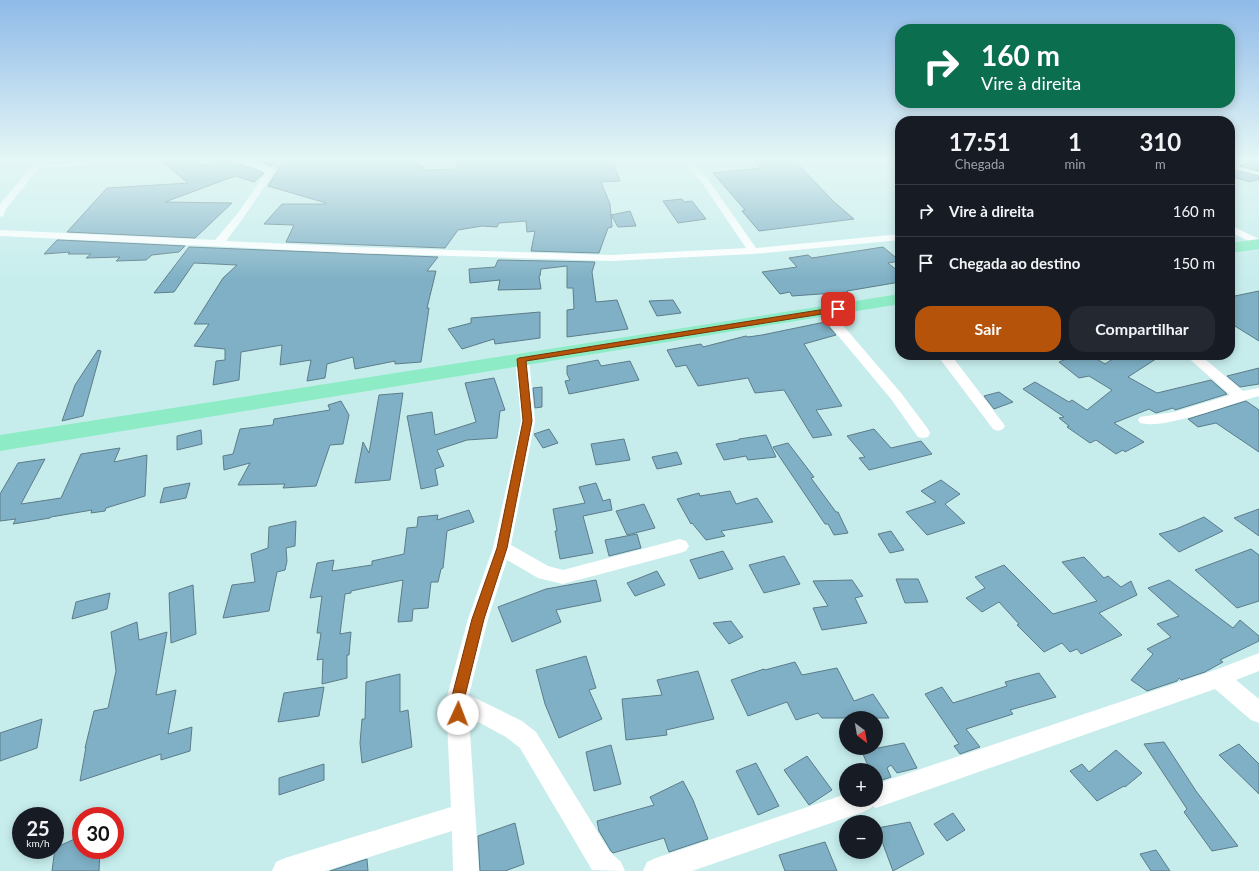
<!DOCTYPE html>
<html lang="pt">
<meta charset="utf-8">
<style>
body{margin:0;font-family:Lato,sans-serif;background:#242831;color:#f1f3f6;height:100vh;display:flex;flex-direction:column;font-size:15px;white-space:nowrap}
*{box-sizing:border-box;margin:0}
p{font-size:13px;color:#9ea1a6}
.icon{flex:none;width:22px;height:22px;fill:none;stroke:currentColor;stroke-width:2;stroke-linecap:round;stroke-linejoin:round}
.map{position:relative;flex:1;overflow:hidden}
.sheet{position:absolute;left:895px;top:116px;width:340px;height:244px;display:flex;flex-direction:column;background:#171b24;border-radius:16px;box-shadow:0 2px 10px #0003}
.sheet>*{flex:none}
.hud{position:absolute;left:895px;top:24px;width:340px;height:84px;border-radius:16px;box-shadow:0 2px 10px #0003;background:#0b6e4f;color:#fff;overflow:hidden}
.needle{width:26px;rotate:149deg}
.buttons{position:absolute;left:839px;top:711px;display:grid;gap:8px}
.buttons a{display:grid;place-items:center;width:44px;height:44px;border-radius:50%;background:#171b24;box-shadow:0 2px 10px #0003;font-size:20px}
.speed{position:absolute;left:12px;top:807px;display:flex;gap:8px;font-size:20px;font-weight:700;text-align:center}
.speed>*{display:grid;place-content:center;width:52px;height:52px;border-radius:50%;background:#171b24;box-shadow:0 2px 10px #0003;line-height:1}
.speed small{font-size:10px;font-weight:400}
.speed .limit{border:6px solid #d22;background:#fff;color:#111}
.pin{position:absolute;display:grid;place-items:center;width:34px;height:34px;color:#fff;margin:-17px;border-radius:8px;box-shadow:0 2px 6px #0006}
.me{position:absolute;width:44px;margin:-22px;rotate:2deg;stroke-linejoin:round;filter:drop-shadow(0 0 3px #0008)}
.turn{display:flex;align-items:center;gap:14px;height:84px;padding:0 20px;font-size:18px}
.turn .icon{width:52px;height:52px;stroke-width:2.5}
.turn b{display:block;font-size:28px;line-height:34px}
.eta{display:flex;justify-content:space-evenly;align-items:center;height:68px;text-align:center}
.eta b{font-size:24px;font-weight:700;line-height:28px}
.primary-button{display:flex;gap:8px;margin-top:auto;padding:8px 20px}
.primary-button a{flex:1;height:46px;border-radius:16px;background:#b45309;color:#fff;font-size:16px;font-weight:700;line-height:46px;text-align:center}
.primary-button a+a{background:#242831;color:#f1f3f6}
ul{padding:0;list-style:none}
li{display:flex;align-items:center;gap:12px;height:52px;padding:0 20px;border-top:1px solid #363941}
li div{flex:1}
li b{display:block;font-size:15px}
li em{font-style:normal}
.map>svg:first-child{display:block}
.building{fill:#7fb0c5;stroke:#5d7c8a}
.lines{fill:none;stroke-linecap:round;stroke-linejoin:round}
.service{fill:#fff;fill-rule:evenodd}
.minor{fill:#fff;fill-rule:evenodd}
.primary{fill:#8decc5;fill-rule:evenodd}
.route{fill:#b45309;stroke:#753606}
</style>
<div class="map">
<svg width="1259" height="871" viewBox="0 0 1259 871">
<rect width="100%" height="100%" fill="#c6edec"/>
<g class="building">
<path d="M159,159H192L193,163L199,162L200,165L232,159L234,162L264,173L254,182L235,176L165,202L232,203L195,238L67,232L107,188L188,183Z"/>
<path d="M253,159H279L271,166Z"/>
<path d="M285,159H393L392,161L418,159L419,166H423L424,170L457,169L458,159H486L487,160L612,159L620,181L601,182L610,204L611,215L630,211L636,226L618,227L611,215L612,227L608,228L599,253L531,251L535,231L527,232L526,221L499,223L497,227L482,226L458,230L445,248L286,242L294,225L264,224L282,204H326V203L268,186Z"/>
<path d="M752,159H793L834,202L854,219L759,231L742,211L745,210L713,173L761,168Z"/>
<path d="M1259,160V171L1240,166Z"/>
<path d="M1230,169L1259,176V179L1250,182L1230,176Z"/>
<path d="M682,199L684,202L692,201L706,219L678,223L663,201Z"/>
<path d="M57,240H59L185,246L179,252L152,255L146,260L116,261L120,257L86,258L91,254H68L70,252L44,254Z"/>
<path d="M189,247L438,257L427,271H436L427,308H429L421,362L395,364V361L355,369L353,357L327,364L325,378L307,381L311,360L280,365L282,345L241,352L239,380L213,385L216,361L225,360V349L194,346L209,324H194L223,278L237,265L194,263L174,292L154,293Z"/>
<path d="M883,247L900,261L888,263L900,273V282L847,291L848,292L792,296L790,292L780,294L762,272L797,267L789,258L808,255L812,258Z"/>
<path d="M498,260L595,262L592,272L596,302L617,300L628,329L567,337V310L574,309L573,288H567V266L541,269L540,276H539L541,289L498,290L500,280L470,283L469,269L495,267Z"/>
<path d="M1259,291V341L1230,323V297Z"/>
<path d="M673,300L681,313L657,316L649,301Z"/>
<path d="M540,312V338L495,344L494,339L462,349L448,329L471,323V318Z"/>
<path d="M825,322L836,335L804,344L842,406L816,410L832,435L813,438L784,390L755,393L748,378L698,386L686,365L676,367L667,350L701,344L703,347L746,336L748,337L762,335Z"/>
<path d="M98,350L101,351L83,416L62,421L75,385Z"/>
<path d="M1075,355H1090L1105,364L1119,355H1162L1128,377L1157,393L1211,380L1227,394L1175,410L1173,408L1156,413L1149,409L1114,423L1144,442L1125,452L1123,450L1116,454L1096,440L1090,443L1067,427L1069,426L1059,418L1064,417L1023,389L1035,382L1069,402L1072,400L1087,410L1112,390L1089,376L1079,378L1059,362Z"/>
<path d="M598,360L601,366L630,361L639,380L569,394L565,381L570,380L567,374V366Z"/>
<path d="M1259,368V384L1240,387L1227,376Z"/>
<path d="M494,378L505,410L500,411L497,438L467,440L437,450L444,466L435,469L438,485L421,489L407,416L432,412L435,435L476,422L465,383Z"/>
<path d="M542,387V407L535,408L533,388Z"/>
<path d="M999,392L1013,402L994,409L984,396Z"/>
<path d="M403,393L390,480L355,483L363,442L369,453L379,395Z"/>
<path d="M341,401L349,415L343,444L330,445L316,486L283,488L285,484L238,485L250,463L224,470L223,456L233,454L240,429L273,425L274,419L330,410L328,405Z"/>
<path d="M1246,401L1259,410V452L1216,423L1198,427L1188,419Z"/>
<path d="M549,429L558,443L543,448L534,434Z"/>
<path d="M874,429L891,448L921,441L932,454L869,470L859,458L865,457L847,436Z"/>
<path d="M201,430L202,444L177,450V436Z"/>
<path d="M766,435L776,457L748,460L746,456L724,460L716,444L739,440V439Z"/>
<path d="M624,439L630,460L596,465L591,444Z"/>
<path d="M788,443L814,477L811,478L836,512H838L848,533L834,535L828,524H825L773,447Z"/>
<path d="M120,448L114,462L147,455L145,496L106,508L105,511L91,513L92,510L51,517L50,518L13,524L16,519L0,521V494L18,463L45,459L21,504L61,498L81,454Z"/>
<path d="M677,452L682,464L657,469L652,457Z"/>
<path d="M941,480L960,494L945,504L965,523L927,535L906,512L936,502L921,491Z"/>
<path d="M190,483L186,498L160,503L164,488Z"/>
<path d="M596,483L603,501L610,499L612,510L583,516L593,553L560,559L555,531H557L553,509L585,503L579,487Z"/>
<path d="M730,491L736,504L757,498L773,522L721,531L725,536L706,540L692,523L691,524L677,499L699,493L700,496Z"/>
<path d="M644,504L655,528L627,535L616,511Z"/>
<path d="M1259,509V536L1234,518Z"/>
<path d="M469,510L474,522L447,531L443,568L441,569L438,582H431L428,608L413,609L412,621L398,622L403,580L351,591V593L345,594L340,634L351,632L349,655H347V678L322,684L323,659L317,660L321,633H317L322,596L310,598L317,563L334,560L332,571L372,565V561L404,554L407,528L417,527L418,517L438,515L437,520Z"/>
<path d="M1204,517L1223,531L1179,552L1159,534L1176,529Z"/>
<path d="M296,521L295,546L286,548L287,561L285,570L277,572L269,611L223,618L232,585L255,582L251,554L268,548L269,527Z"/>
<path d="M891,531L904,550L890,553L878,534Z"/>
<path d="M637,534L641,548L609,556L605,540Z"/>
<path d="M1251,549L1259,555V601L1237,608L1195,570Z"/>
<path d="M723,551L733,569L699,579L690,560Z"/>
<path d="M784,556L800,584L764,593L749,565Z"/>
<path d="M1084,557L1104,578L1108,576L1121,587L1131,581L1137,595L1099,613L1122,635L1081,654L1077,649L1070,652L1062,643L1044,652L1017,625L1019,624L999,602L982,612L966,598L985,588L975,577L1004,565L1053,614L1097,601L1062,562Z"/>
<path d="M657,571L665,585L635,596L627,583Z"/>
<path d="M896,579H918L928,602L905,603Z"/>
<path d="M596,580L601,601L556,610L561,622L512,642L498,607L546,589Z"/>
<path d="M852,580L863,596L855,598L867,623L822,630L813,608L828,606L813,581Z"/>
<path d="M1169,580L1233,628L1240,620L1259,636V641L1220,660L1223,662L1205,672L1181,680L1179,678L1177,681L1147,691L1131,680L1153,654L1147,649L1171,637L1157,624L1179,616L1148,588Z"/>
<path d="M193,585L196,634L171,643L169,593Z"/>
<path d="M110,593L107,609L72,619L76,602Z"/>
<path d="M731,621L743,637L729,644L713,623Z"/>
<path d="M137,622L139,640L167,632L156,695L176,690L168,734L192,727L190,751L161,760V754L80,781L86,747L85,748L94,711L108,708L116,671L111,632Z"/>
<path d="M586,656L596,688L589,690L602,719L559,738L545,704L536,670Z"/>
<path d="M795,662L802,675L837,668L854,701L873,694L889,718H822L818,713L796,720L787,702L748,716L731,680L764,669L765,670Z"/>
<path d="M698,671L714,719L666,730L667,735L626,740L622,699L662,695L657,680Z"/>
<path d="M1039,673L1056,697L1010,710L1013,714L966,729L980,747L960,754L954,746L959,744L925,694L942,687L953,703L1007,686L1005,682Z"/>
<path d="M400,674V712L408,710L412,747L362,763L360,743L362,719H365L366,682Z"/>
<path d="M324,687L319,716L278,722L284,693Z"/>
<path d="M42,719L37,748L0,761V733Z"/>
<path d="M1164,742L1196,791L1238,846L1212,851L1184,812L1187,809L1144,744Z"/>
<path d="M876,743L878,748L904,743L917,768L897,773L891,765L887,768L891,777L876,782V770H870L862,752L876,749Z"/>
<path d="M1239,744L1259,764V794L1219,755Z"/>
<path d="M611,745L621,784L594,791L586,752Z"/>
<path d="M1116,750L1142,773L1125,787L1124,786L1097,801L1070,771L1082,764L1089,772Z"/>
<path d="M807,756L832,790L809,805L784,770Z"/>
<path d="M756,763L779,806L758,815L736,771Z"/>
<path d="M324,764V780L279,795V778Z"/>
<path d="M683,781L693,800L708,839L669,852L664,838L613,853L611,851L599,831L597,821L654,805L650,797Z"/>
<path d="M953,813L965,830L947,841L934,824Z"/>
<path d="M910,822L924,854L893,871L877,828Z"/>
<path d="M515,823L524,864L505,871H480L478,836Z"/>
<path d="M81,836V850H100L99,871H52L55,848Z"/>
<path d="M825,842L837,871H785L779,855Z"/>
<path d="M1156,850L1170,871H1151L1140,854Z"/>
<path d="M367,859L368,871H330Z"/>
</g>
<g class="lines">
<g class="service">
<path d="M140,159H155L153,160L35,168L33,167L35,166Z"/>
<path d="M1230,165L1259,173V175L1230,167Z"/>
</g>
<g class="minor">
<path d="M38,159H46L6,209L3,216L0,217V204Z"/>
<path d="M233,159C244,157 267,161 275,171L244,217L226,241L355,247L611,255L746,248L702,183L682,159H690L708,179L756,248L900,234V240L753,254L611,261L355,253L0,236V230L215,240L238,213L266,172L234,161Z"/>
<path d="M1230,225L1259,239V246L1230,232Z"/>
<path d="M824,307L828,308L901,393L928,429L930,433L928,437L923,438L918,437L891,399L820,314L818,311L820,308Z"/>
<path d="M522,355L527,356L529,359L535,421L511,545L548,566L563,570L680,539L686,541L689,546L686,551L680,553L563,584L538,578L507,560L488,619L469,695L522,721L536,732L610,852L621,862L625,871L592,870L520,748L506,737L469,717L479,871H453L452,831L325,871H272L276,862L285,858L451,807L446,700L468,619L493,548L521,421L515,359L517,356Z"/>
<path d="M937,355H951L1003,423L1005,426L1003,429L998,431L993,429Z"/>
<path d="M1185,355H1200L1243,391L1259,388V396C1231,403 1166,430 1140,423L1138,420L1140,417L1174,412L1230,395Z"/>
<path d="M1259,653V671L1236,680L1259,699V723L1251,720L1215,689L876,808L872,806L871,808L863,812L692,871H643L647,862L656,858L846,794V800H876V784L1218,669Z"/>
</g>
<g class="primary">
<path d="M1259,239V249L1230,253V243Z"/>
<path d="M900,294V304L0,451V435Z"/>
</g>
</g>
<linearGradient id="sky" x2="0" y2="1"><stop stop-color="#8fbae8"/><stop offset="0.57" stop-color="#e5f7f6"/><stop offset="1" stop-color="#e5f7f6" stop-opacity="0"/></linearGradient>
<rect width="1259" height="280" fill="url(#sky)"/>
<path class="route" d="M838,307L842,309L841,311L526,361L532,421L507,548L484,619L464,700L465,714L463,719L458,721L453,719L451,714V700L472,619L497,548L523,421L517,359L519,358Z"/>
</svg>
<div class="buttons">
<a><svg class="needle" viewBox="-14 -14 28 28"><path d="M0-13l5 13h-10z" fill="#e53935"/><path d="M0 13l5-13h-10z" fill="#9ea1a6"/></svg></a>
<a>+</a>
<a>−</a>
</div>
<div class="speed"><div>25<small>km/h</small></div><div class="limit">30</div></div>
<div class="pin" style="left:838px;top:309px;background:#d93025"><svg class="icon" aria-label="arrive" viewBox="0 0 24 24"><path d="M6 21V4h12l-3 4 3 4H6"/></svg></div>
<svg class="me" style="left:458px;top:714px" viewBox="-20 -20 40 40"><circle r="19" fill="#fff"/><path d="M0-13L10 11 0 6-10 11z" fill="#b45309"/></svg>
<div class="hud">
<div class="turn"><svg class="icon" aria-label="right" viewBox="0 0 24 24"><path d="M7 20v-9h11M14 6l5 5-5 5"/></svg><div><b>160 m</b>Vire à direita</div></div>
</div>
<section class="sheet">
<div class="eta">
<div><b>17:51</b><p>Chegada</p></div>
<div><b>1</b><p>min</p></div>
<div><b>310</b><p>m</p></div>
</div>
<ul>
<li><svg class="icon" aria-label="right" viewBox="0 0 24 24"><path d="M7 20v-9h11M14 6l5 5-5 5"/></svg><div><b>Vire à direita</b></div><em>160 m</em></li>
<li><svg class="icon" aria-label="arrive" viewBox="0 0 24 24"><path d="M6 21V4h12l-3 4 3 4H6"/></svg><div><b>Chegada ao destino</b></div><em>150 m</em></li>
</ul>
<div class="primary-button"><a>Sair</a><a>Compartilhar</a></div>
</section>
</div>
